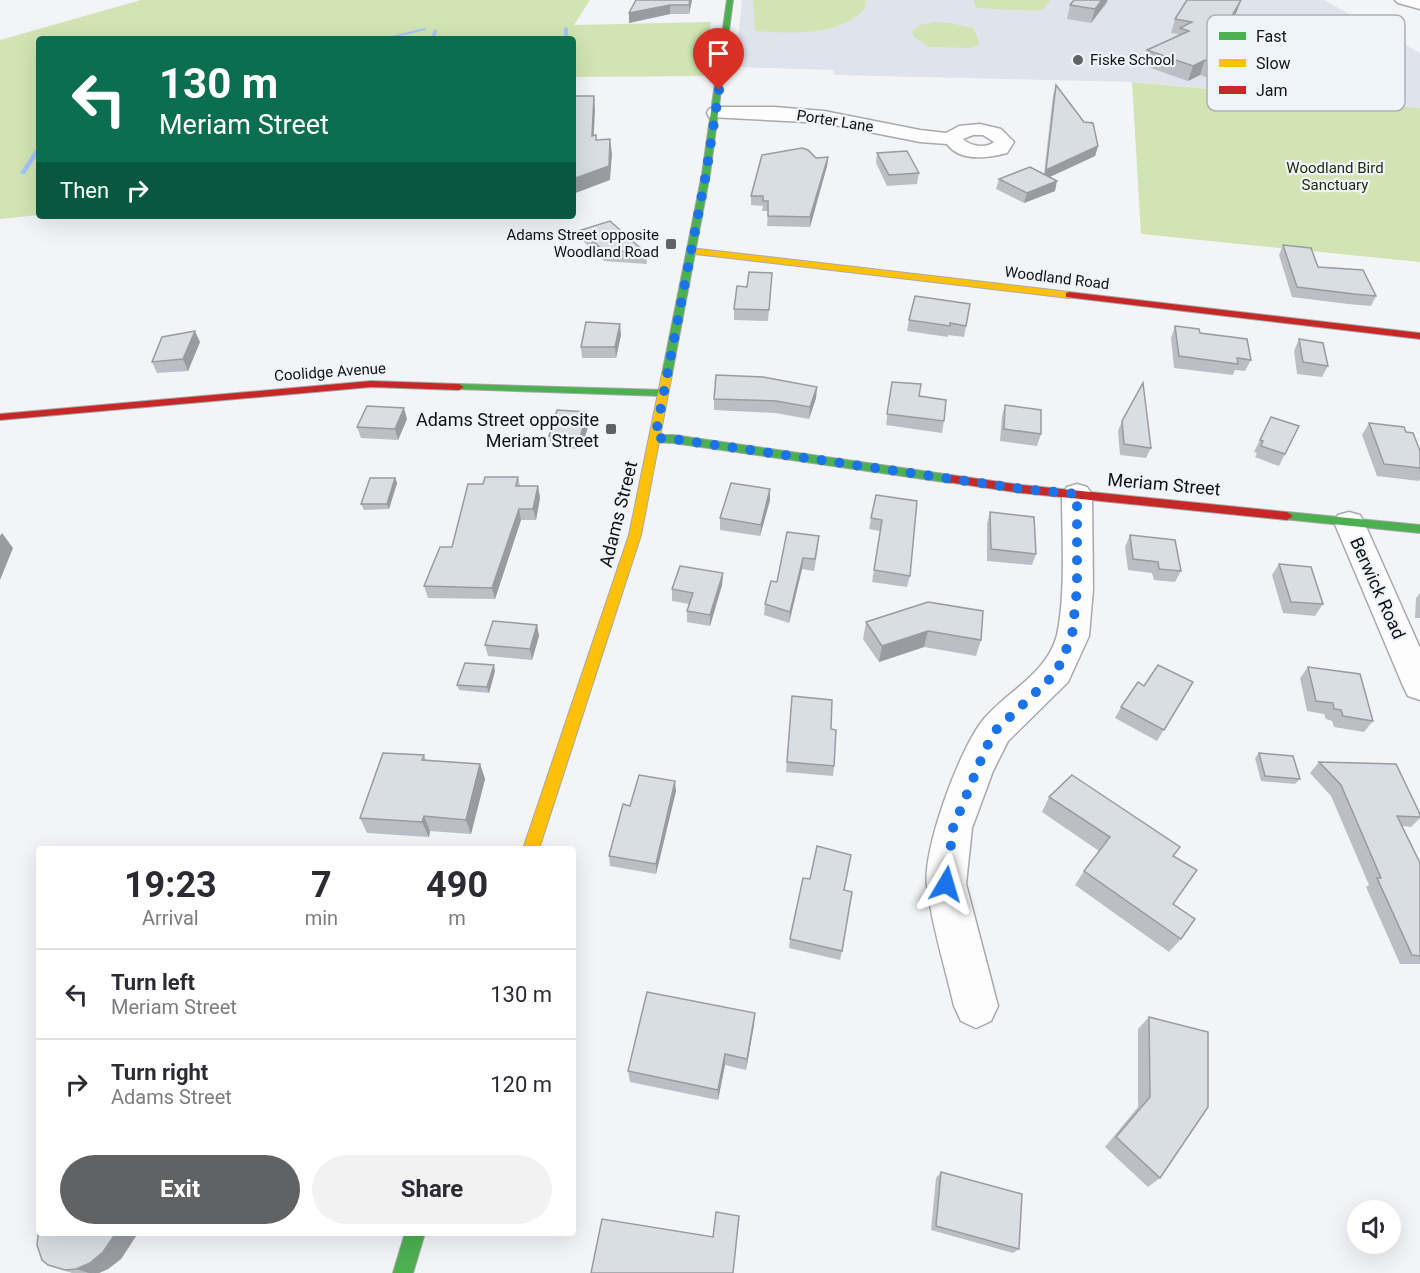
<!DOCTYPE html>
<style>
body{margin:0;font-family:Roboto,sans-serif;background:#f2f2f3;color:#2b2b33;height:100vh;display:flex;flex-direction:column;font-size:22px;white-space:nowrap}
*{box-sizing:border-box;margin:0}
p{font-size:20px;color:#7c7c81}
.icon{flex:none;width:33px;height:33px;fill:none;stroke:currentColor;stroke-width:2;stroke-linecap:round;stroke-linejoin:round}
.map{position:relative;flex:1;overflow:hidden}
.sheet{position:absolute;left:36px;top:846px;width:540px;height:390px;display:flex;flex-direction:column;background:#fff;border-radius:6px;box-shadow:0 6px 24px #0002}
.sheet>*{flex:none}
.banner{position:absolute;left:36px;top:36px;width:540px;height:183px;border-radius:6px;box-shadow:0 6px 24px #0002;background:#0b6e4f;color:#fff;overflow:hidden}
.controls{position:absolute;left:1347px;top:1200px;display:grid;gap:12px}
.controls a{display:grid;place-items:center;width:54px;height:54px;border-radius:50%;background:#fff;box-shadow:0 6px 24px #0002;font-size:30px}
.pin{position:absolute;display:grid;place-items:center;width:51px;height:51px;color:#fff;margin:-62px -26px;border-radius:50% 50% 50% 0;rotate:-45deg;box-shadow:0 0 6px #0007}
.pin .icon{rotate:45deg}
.me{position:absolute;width:66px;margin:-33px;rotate:7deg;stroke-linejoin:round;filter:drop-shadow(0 0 4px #0008)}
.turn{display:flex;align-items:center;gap:21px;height:126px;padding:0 24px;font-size:27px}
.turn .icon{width:78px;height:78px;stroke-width:2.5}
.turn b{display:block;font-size:42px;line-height:51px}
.then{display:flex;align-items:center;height:57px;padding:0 24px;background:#0003;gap:12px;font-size:22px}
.eta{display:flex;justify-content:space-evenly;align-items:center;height:102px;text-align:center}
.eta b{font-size:36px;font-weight:700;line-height:42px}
.action{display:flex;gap:12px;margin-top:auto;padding:12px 24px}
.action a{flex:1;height:69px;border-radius:36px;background:#606264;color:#fff;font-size:24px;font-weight:700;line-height:69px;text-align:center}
.action a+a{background:#f2f2f3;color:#2b2b33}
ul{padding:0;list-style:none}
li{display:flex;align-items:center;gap:18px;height:90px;padding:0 24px;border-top:2px solid #e1e1e2}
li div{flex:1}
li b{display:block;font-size:22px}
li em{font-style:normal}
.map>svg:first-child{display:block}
.built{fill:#dfe4ec}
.green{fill:#d2e4b3}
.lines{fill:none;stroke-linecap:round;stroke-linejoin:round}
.stream{fill:#a2c5fc;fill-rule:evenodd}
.street-casing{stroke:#a7a9ab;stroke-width:3}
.fast-casing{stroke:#a7a9ab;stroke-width:2}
.slow-casing{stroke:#a7a9ab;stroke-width:2}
.jam-casing{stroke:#a7a9ab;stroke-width:2}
.street{fill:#fdfdfe;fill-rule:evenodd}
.fast{fill:#4caf50;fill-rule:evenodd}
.slow{fill:#ffc107;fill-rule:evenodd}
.jam{fill:#c62828;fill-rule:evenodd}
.wall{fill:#bbbfc5}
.shaded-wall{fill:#989ba0}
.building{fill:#d9dee5;stroke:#989ba0;stroke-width:1.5}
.route{stroke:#1a73e8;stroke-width:10;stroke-dasharray:0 18}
.poi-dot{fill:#606264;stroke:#eff4fa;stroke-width:2}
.labels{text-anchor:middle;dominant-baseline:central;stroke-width:4.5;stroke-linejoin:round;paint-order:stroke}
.far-poi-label{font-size:15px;fill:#111315;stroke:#eff4fa;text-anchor:start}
.far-street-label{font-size:15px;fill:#111315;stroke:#eff4fa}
.far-park-label{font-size:15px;fill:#242f08;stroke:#eff4fa}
.poi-label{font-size:18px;fill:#111315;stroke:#eff4fa;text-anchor:end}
.street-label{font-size:18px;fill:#111315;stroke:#eff4fa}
.key{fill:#eff4fa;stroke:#acb0b5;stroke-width:1.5}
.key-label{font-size:16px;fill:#111315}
</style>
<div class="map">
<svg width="1420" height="1273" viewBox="0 0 1420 1273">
<rect width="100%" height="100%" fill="#f2f4f7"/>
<path class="built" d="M742,0H1324L1420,53V108L1133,82L835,75L833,70L735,67Z"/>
<g class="green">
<path d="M141,0H590L574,25L711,22L704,76L573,77V39H39V215L0,219V40Z"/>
<path d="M753,0H865L866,6C843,38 790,33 755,31Z"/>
<path d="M974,0H1050L1044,9L1035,11L976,8Z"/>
<path d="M934,22L950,23L974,28L980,45L968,48L929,47L913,36V30L920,25Z"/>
<path d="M1132,82L1420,108V262L1141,234Z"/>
</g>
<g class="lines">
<g class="stream">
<path d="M566,27L568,28V39H564V28Z"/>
<path d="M425,28L426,30L387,39H380Z"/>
<path d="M434,29L437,30L435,39H431Z"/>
<path d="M37,147H39V152L25,174H21L20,173Z"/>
</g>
<defs>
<g id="street">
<path d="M1395,0H1420V9L1398,3Z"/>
<path d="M716,107H774L824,111L920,130L946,133L959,126L980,124L1001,129L1014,142L1007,153C988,158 960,162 947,144L920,142L824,123L709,117L707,113L709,109ZM973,135H983L994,142C986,149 970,146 963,139Z"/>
<path d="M1077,484L1087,487L1092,494L1093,589L1089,636L1068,682L1008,741L993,771L972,828L966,884L998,1006L991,1021L976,1028L961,1021L954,1006C945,967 932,926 927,886C922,850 960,748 983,720C1007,691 1047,674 1057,635C1066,594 1062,537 1062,494L1067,487Z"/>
<path d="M1349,512L1360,515L1364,522L1420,648V700L1408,696L1403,686L1334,522L1338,515Z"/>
</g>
<g id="fast">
<path d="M727,0H733L710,174L672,374L667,377L662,374L702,174Z"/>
<path d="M459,384L663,390L668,393L663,396L455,389V385Z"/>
<path d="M655,435H673L951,475L957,479L951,483L673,443L651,442V436Z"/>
<path d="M1287,512L1420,525V533L1283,519L1281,516Z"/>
<path d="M405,1233H425L413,1273H393Z"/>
</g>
<g id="slow">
<path d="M690,248L1069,292L1074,295L1069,298L687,253V249Z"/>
<path d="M667,371L672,374L641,535L539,849H523L629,535L662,374Z"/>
</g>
<g id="jam">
<path d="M1069,292L1420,333V339L1066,297V293Z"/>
<path d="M371,381L459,384L464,387L459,390L371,387L0,420V414Z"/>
<path d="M951,475L1022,485L1287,512L1293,516L1287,520L1022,493L947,482L945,479Z"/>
</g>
</defs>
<use href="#street" class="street-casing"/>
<use href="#fast" class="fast-casing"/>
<use href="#slow" class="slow-casing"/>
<use href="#jam" class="jam-casing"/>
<use href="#street" class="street"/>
<use href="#fast" class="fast"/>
<use href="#slow" class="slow"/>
<use href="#jam" class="jam"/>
</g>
<g class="wall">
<path d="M636,0H692L689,14H670L629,23V13Z"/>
<path d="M1241,0L1237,11L1231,22L1292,41L1286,55L1252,73L1228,66L1206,77L1200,75L1188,81L1142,65L1147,50L1177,37L1178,34L1171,33L1175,19Z"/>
<path d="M1108,2L1091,23L1067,19L1070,5Z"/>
<path d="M1056,85L1098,146L1095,156L1050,177L1055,191L1024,203L996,189L999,179L1044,174L1053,95Z"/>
<path d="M877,153L919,173L917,184L887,186L876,163Z"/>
<path d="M828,157L827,166L810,227L767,226L768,211H762L763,206L751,205V196L816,158Z"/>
<path d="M581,230L646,253L647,264L604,261L583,241Z"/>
<path d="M1283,245L1318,267L1376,296L1371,306L1348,304L1292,297L1279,255Z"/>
<path d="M772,273L768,321L734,320V309L747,287Z"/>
<path d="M970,304L964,337L948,335V337L907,331L909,320Z"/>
<path d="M1175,326L1200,333L1251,360L1245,371L1235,370L1233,375L1174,368L1171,338Z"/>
<path d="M621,335L616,358H582L581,347Z"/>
<path d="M1299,339L1328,366L1322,377L1297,374L1294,351Z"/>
<path d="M200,342L188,371L157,373L152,362Z"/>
<path d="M892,382L919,396L944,421L942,433L886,425Z"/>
<path d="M817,387L816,398L809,419L775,413L714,410V399Z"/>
<path d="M1005,405L1041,434L1037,446L1000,441L1002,416Z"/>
<path d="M1271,417L1285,454L1279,466L1255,457L1257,453L1254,452Z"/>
<path d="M407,419L398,440L361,438L357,427Z"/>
<path d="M1122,421L1151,448L1146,458L1120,455L1118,431Z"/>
<path d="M1369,423L1406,432L1420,451V479L1419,481L1377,476L1362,435Z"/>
<path d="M589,424L581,449L551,447L549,436Z"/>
<path d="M518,477L520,486H538L540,498L536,520H521L495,599L428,598L424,586L452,547L483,484Z"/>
<path d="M395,478L397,483L389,509L364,510L361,504Z"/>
<path d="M770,489V500L760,536L720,530V518Z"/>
<path d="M876,495L910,576L907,587L872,582L880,531L869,529Z"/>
<path d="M990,512L1036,554L1032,565L987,561V524Z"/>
<path d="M787,532L818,548L814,571L802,569L789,623L764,615L765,604L777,582Z"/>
<path d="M1130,535L1181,571L1175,582L1154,580L1152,573L1128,570L1125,547Z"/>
<path d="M1279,564L1323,604L1315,616L1283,613L1272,575Z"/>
<path d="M723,573L722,585L710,626L687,622V611L689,604L672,601V589Z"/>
<path d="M1420,593V618H1415L1416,598Z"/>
<path d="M928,602L981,640L976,656L924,647L879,662L863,639L866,622Z"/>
<path d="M537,625L539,636L532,660L488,656L485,645Z"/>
<path d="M1308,667L1373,721L1364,732L1334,727L1332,721L1326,719L1324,714L1307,711L1300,678Z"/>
<path d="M495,671L489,693L459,690L457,685Z"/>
<path d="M1193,682L1157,741L1115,718L1121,707L1144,686Z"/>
<path d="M791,707L831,729L834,766L833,776L786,772Z"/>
<path d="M1259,753L1300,779L1295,784L1261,781L1255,758Z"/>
<path d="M424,755L426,760L480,764L485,779L471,834L430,831L429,837L367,833L360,818Z"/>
<path d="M1319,762L1420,814V818L1411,827L1402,826L1420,863V964H1400L1366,887L1369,885L1331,796L1310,773Z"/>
<path d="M676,791L656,874L610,866L609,856L630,806Z"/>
<path d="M1049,797L1173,857V904L1181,939L1169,952L1075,885L1084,871L1099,851L1042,812Z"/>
<path d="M810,879L844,890L842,951L840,960L789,948L790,939Z"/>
<path d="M1149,1017L1160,1178L1148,1187L1105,1147L1138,1107V1029Z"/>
<path d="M754,1025L746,1070L725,1065L718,1100L630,1082L628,1071Z"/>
<path d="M941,1172L1019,1249L1013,1253L931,1230L936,1178Z"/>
<path d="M39,1233H160V1235L136,1236L121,1259L108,1269L99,1273H72L48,1265Z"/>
</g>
<g class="shaded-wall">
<path d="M690,0H692L689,14V5Z"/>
<path d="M1102,0H1108L1091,23L1095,9Z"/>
<path d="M1241,0L1237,11L1224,35L1229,21Z"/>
<path d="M670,5V14L629,23V13Z"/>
<path d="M1292,41L1286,55L1252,73L1257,59Z"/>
<path d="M1234,51L1228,66L1206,77L1211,62Z"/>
<path d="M1205,60L1200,75L1188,81L1193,66Z"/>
<path d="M594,96L595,110L593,150L592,136Z"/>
<path d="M610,139L612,154L610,180L573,194V179Z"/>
<path d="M1098,146L1095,156L1043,180L1046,170Z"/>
<path d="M828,157L827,166L810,227V217Z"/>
<path d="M1057,181L1055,191L1024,203L1027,193Z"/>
<path d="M620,324L621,335L616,358L615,347Z"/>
<path d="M195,331L200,342L188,371L183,359Z"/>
<path d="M817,387L816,398L809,419L810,407Z"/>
<path d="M404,408L407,419L398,440L395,429Z"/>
<path d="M587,412L589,424L581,449L580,438Z"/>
<path d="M395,478L397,483L389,509L387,504Z"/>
<path d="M538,486L540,498L536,520L533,509Z"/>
<path d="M770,489V500L760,536L761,525Z"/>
<path d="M519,509L521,520L495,599L492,588Z"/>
<path d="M2,533L13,548L0,580V536Z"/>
<path d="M803,558L802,569L789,623L790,612Z"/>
<path d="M723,573L722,585L710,626V615Z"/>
<path d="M537,625L539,636L532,660L530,649Z"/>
<path d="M928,631L924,647L879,662L882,646Z"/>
<path d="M494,665L495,671L489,693L487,687Z"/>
<path d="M480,764L485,779L471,834L466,820Z"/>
<path d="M675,781L676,791L656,874V864Z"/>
<path d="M424,816L430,831L429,837L422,822Z"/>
<path d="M755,1013L754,1025L746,1070L747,1059Z"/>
<path d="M725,1054V1065L718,1100V1090Z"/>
<path d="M116,1233H130L136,1236L121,1259L108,1269L99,1273H89L76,1269Z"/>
</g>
<g class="building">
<path d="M636,0H690L689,5H670L629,13Z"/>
<path d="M1074,0H1102L1095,9L1070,5Z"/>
<path d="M1187,0H1241L1229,21L1292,41L1257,59L1234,51L1211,62L1205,60L1193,66L1147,50L1189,31L1180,28L1192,22L1175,19Z"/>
<path d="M1056,85L1084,122L1093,123L1098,146L1046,170Z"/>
<path d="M573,96H594L592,136L596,135V140L610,139L609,166L573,179Z"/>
<path d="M802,148L808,150L816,158L828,157L810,217L768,216V201H763V196H751L762,155Z"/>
<path d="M907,151L919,173L889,175L877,153Z"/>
<path d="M1030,167L1057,181L1027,193L999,179Z"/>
<path d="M610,221L646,253L603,250L581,230Z"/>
<path d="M1283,245L1311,248L1318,267L1363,270L1376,296L1354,294L1297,287Z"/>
<path d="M749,272L772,273L769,310L734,309L737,286L747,287Z"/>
<path d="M915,296L970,304L966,326L950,323V326L909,320Z"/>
<path d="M586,322L620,324L615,347H581Z"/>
<path d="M1175,326L1199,329L1200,333L1247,339L1251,360L1237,358L1238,364L1179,356Z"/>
<path d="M195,331L183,359L152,362L162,337Z"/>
<path d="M1299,339L1323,343L1328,366L1303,362Z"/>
<path d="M716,375L763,377L817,387L810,407L776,401L714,399Z"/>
<path d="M892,382L921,384L919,396L946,400L944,421L887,414Z"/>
<path d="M1143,383L1151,448L1124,444L1122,421Z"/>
<path d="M1005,405L1041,410V434L1004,429Z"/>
<path d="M367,406L404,408L395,429L357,427Z"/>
<path d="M557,410L587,412L580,438L549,436Z"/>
<path d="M1271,417L1299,426L1285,454L1261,446L1263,441L1260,440Z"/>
<path d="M1369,423L1404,427L1406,432L1413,433L1420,451V468L1384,464Z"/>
<path d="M485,477H518L516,486H538L533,509H519L492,588L424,586L440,547H452L468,484H483Z"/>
<path d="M370,478H395L387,504H361Z"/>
<path d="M731,483L770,489L761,525L720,518Z"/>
<path d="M876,495L917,501L910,576L874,570L882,520L871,518Z"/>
<path d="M990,512L1034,517L1036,554L991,549Z"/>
<path d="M787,532L819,536L815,559L803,558L790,612L765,604L771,581L777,582Z"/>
<path d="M1130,535L1175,540L1181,571L1159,569L1158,562L1133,559Z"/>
<path d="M1279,564L1311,567L1323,604L1291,602Z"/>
<path d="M680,566L723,573L710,615L687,611L693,593L672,589Z"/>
<path d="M928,602L983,611L981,640L928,631L882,646L866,622Z"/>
<path d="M493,621L537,625L530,649L485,645Z"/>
<path d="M465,663L494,665L487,687L457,685Z"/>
<path d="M1158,665L1193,682L1164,730L1121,707L1138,682L1144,686Z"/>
<path d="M1308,667L1360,674L1373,721L1343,716L1341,710L1334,709L1333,703L1316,701Z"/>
<path d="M792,696L832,700L831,729L836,730L834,766L787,762Z"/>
<path d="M383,753L424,755L422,760L480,764L466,820L424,816L422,822L360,818Z"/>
<path d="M1259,753L1293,756L1300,779L1265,776Z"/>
<path d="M1319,762L1396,764L1420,814V817L1397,816L1420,863V956L1412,955L1377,878H1381L1341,785Z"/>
<path d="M639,775L675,781L656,864L609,856L623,804L630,806Z"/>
<path d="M1072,775L1180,847L1173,856L1197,870L1173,904L1195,919L1181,939L1084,871L1110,837L1049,797Z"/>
<path d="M817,846L851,855L844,890L852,892L842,951L790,939L803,878L810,879Z"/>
<path d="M647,992L755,1013L747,1059L725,1054L718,1090L628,1071Z"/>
<path d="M1149,1017L1208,1032V1107L1160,1178L1116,1137L1150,1097Z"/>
<path d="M941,1172L1022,1194L1019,1249L936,1226Z"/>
<path d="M716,1212L739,1216L733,1273H591L602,1219L713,1237Z"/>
<path d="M39,1227V1233H116L103,1252L90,1263L76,1269L65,1270L48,1265L42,1260L37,1245Z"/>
</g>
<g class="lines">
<path class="route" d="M719,90L706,174L655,438L673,439L1022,489L1077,494V589L1072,636L1056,673L995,731L985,750L953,828L946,884"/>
</g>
<g class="poi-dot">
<circle cx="1078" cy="60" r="6"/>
<rect x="665" y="238" width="12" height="12" rx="3"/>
<rect x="605" y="423" width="12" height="12" rx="3"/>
</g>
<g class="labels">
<g class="far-poi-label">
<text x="1090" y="60">Fiske School</text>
<text x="659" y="235" text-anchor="end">Adams Street opposite<tspan x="659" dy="17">Woodland Road</tspan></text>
</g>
<g class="far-street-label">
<text transform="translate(835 121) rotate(9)">Porter Lane</text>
<text transform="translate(1057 278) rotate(7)">Woodland Road</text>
<text transform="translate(330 372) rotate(-4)">Coolidge Avenue</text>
</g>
<g class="far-park-label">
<text x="1335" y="168">Woodland Bird<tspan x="1335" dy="17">Sanctuary</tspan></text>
</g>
<g class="poi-label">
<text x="599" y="419">Adams Street opposite<tspan x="599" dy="21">Meriam Street</tspan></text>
</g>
<g class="street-label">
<text transform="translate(1164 484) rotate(5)">Meriam Street</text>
<text transform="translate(618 514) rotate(-76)">Adams Street</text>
<text transform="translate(1378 588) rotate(66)">Berwick Road</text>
</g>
</g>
<rect x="1207" y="15" width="198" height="96" rx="9" class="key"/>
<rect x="1219" y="32" width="27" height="8" fill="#4caf50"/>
<rect x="1219" y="59" width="27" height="8" fill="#ffc107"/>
<rect x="1219" y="86" width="27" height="8" fill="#c62828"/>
<g class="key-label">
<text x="1256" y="42">Fast</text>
<text x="1256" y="69">Slow</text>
<text x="1256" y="96">Jam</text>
</g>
</svg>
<div class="controls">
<a><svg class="icon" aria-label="sound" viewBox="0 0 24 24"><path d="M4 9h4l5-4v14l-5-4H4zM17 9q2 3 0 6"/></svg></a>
</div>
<div class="pin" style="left:719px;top:90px;background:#d93025"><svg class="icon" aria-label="arrive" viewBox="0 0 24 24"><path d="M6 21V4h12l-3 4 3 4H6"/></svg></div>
<svg class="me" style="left:946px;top:884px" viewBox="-20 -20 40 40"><path d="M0-17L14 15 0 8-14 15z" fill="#1a73e8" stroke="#fff" stroke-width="4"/></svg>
<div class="banner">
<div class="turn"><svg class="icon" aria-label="left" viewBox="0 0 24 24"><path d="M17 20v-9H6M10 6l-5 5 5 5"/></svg><div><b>130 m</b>Meriam Street</div></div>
<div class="then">Then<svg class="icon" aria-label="right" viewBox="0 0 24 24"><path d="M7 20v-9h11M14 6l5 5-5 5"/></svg></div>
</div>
<section class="sheet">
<div class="eta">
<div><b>19:23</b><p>Arrival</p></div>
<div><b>7</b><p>min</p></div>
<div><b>490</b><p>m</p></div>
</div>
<ul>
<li><svg class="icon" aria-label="left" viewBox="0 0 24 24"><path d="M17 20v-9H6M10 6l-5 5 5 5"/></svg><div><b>Turn left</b><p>Meriam Street</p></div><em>130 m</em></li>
<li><svg class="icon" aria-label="right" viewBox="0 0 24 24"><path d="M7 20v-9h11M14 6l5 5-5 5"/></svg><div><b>Turn right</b><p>Adams Street</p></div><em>120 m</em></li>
</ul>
<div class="action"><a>Exit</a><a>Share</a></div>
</section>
</div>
